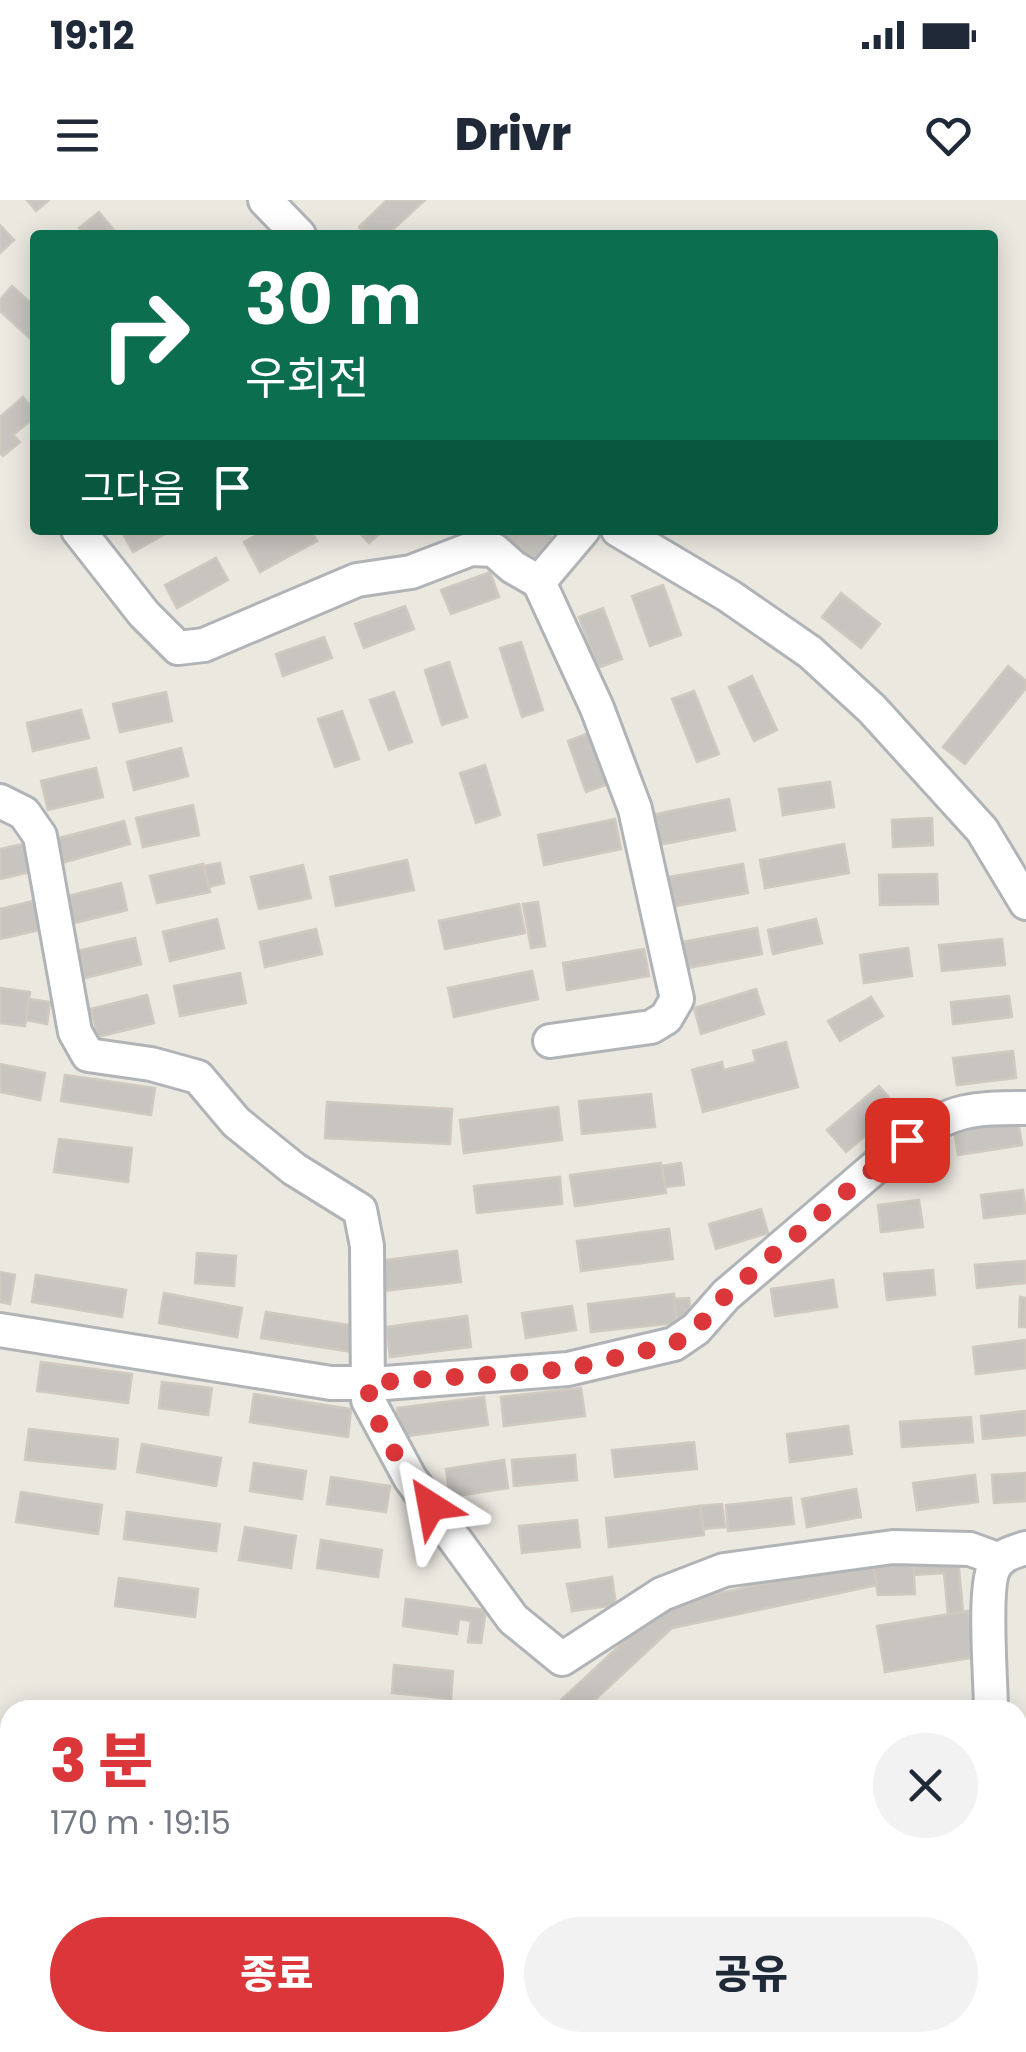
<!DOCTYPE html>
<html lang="ko">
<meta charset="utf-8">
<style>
body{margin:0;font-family:Poppins,"Noto Sans KR",sans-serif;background:#f2f2f3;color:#1f2937;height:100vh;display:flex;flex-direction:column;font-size:38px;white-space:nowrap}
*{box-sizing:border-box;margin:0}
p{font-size:32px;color:#747a83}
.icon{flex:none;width:55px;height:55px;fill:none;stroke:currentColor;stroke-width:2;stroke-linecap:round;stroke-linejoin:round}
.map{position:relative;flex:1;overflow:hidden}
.drawer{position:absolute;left:0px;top:1500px;width:1028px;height:352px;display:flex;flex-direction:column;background:#fff;border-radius:30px 30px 0 0;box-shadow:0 5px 25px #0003}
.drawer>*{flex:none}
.top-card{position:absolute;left:30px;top:30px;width:968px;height:305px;border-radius:10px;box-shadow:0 5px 25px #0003;background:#0b6e4f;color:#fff;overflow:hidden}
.pin{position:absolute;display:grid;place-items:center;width:85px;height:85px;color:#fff;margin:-42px;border-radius:20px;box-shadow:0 5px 15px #0006}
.me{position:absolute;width:110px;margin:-55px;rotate:326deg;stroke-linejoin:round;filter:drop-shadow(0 0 8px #0008)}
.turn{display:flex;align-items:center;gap:35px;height:210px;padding:0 50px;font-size:45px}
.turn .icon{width:130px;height:130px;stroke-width:2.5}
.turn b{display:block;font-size:70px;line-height:85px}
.then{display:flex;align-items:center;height:95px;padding:0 50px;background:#0003;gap:20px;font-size:38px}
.round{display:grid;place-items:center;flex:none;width:105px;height:105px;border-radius:52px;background:#f2f2f3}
.overview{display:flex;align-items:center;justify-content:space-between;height:170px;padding:0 50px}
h1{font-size:60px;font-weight:800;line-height:75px;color:#db3639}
.action{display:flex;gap:20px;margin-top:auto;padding:20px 50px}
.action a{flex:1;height:115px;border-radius:60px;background:#db3639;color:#fff;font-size:40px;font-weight:800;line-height:115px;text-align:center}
.action a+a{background:#f2f2f3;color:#1f2937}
.status{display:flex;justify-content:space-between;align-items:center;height:70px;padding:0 50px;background:#fff;direction:ltr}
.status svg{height:28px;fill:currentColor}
header{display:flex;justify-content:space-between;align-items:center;height:130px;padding:0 50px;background:#fff;font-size:45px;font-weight:800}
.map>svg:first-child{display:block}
.building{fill:#c8c5c0;stroke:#cfc9bf;stroke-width:2.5}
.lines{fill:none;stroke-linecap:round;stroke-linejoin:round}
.minor-casing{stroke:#b1b4b7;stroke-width:38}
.minor{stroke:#fff;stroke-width:32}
.route{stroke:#db3639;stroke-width:18;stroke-dasharray:0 32.4}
</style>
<div class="status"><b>19:12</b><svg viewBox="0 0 49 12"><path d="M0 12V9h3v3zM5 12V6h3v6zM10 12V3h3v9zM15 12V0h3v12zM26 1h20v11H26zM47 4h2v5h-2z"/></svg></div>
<header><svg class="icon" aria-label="menu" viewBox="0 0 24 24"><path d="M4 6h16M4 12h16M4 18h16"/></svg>Drivr<svg class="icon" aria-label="heart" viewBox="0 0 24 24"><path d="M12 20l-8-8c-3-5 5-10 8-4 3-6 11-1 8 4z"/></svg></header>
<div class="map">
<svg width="1026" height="1852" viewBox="0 0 1026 1852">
<rect width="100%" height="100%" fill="#ebe8e0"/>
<g class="building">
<path d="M27,0H49L36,11Z"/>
<path d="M387,0H425L387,35H365L359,27Z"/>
<path d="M99,12L118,35H84L79,28Z"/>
<path d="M0,25L14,40L0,53Z"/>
<path d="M12,86L35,107V143L0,111V100Z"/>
<path d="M23,197L35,211V217L13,235L20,242L3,256L0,253V217Z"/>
<path d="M121,330H172L133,352Z"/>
<path d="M266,330H311L317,341L260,372L244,342Z"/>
<path d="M357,330H384L369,343Z"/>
<path d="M491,330H544L561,346L536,372Z"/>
<path d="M216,358L228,380L177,408L165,385Z"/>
<path d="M490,372L499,397L451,414L441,390Z"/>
<path d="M663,385L681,435L650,446L632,396Z"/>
<path d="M841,393L880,424L861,448L822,417Z"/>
<path d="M405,406L414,429L364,448L355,424Z"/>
<path d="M603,408L622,459L598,468L579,417Z"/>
<path d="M324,437L332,458L283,476L276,454Z"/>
<path d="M521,442L543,510L522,517L500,448Z"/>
<path d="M449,462L467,517L442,525L425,470Z"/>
<path d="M1008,466L1026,481V488L965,564L943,547Z"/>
<path d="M752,476L777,530L754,541L729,487Z"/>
<path d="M694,491L719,554L697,562L672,499Z"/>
<path d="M166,492L172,521L120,532L113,504Z"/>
<path d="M394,492L412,542L389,550L370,500Z"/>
<path d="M81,510L89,538L33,551L27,523Z"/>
<path d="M342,511L359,559L335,567L318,519Z"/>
<path d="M592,532L611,583L586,592L568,541Z"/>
<path d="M181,548L188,576L134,590L127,562Z"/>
<path d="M485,565L500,615L476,623L460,573Z"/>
<path d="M96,568L103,597L48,610L41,581Z"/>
<path d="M830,582L834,607L783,615L779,589Z"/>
<path d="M729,599L735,630L653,646L647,616Z"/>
<path d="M193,605L199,635L143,647L136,618Z"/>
<path d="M932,618L933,645L893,647L892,620Z"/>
<path d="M615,619L621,649L544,665L538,635Z"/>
<path d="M124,621L130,644L62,663L56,639Z"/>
<path d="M28,643L34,671L0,679V649Z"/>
<path d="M844,644L849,673L765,688L760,660Z"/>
<path d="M407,660L414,690L336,706L330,677Z"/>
<path d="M220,663L224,683L209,687L204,666Z"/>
<path d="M203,664L210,692L157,703L150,676Z"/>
<path d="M743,664L748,693L664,708L658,679Z"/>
<path d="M303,665L311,698L259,709L251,677Z"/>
<path d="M937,674L938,704L880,705L879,675Z"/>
<path d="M121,683L127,710L71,724L64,697Z"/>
<path d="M41,699L48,728L0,739V709Z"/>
<path d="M538,702L545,746L531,748L523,704Z"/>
<path d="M519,704L525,733L445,749L439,721Z"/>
<path d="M217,719L224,748L170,761L163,732Z"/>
<path d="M816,719L822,743L773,754L768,730Z"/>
<path d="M757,728L762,754L677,770L672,744Z"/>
<path d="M316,729L322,754L265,767L260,742Z"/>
<path d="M135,738L141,764L85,778L78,751Z"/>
<path d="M1002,739L1005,765L942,771L939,745Z"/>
<path d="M908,748L912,776L864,783L860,755Z"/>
<path d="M644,749L649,776L567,790L563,763Z"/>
<path d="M532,771L538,799L454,817L448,788Z"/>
<path d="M240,773L246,803L180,816L174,786Z"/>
<path d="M0,788L30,792L25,826L0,823Z"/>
<path d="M756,789L764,814L701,834L694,808Z"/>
<path d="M147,795L154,823L98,837L91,809Z"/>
<path d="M1009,796L1012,817L953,824L951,802Z"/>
<path d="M871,797L883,816L840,841L828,821Z"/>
<path d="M29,799L50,802L47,824L26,820Z"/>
<path d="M786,842L798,887L703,912L692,870L722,862L724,870L756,862L753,851Z"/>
<path d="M1013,851L1016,878L957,885L953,858Z"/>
<path d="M0,864L45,873L40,900L0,892Z"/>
<path d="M65,875L155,888L151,915L61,901Z"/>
<path d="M879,886L898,908L846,952L827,930Z"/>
<path d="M651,894L655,927L582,934L579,901Z"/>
<path d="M327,902L452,909L450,944L325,938Z"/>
<path d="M558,907L562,940L464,953L460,920Z"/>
<path d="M1018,920L1022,945L958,955L954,930Z"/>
<path d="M59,939L132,948L128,982L54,972Z"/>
<path d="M661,963L666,993L575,1006L570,975Z"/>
<path d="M681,963L684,985L665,987L662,966Z"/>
<path d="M560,977L562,1004L477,1013L474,986Z"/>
<path d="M1023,990L1026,1013L984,1018L981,995Z"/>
<path d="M919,1000L923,1027L881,1032L878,1005Z"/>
<path d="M761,1009L768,1033L716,1049L709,1024Z"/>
<path d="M669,1029L673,1059L581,1071L577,1041Z"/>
<path d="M457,1051L461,1082L382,1091L378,1061Z"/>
<path d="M197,1053L236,1056L234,1086L195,1083Z"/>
<path d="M1026,1061V1083L977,1088L975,1065Z"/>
<path d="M933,1070L935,1095L887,1100L884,1074Z"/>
<path d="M0,1072L15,1075L10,1104L0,1102Z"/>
<path d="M36,1075L126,1090L122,1117L32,1102Z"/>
<path d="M833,1080L837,1107L775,1116L771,1089Z"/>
<path d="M164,1093L242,1108L237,1137L159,1123Z"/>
<path d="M674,1094L677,1123L591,1132L588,1104Z"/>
<path d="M1020,1097L1026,1098V1127H1019Z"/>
<path d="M689,1098L691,1117L677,1119L674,1099Z"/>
<path d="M572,1106L576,1130L526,1138L522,1113Z"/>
<path d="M266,1112L356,1126L353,1152L261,1138Z"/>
<path d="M467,1116L471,1147L390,1157L386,1127Z"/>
<path d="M1026,1140V1168L976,1174L973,1147Z"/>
<path d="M41,1162L132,1174L128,1203L37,1191Z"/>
<path d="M162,1182L212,1188L208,1215L159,1208Z"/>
<path d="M581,1188L585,1216L504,1226L501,1197Z"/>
<path d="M254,1194L351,1209L348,1237L250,1222Z"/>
<path d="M484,1197L488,1225L400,1237L397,1208Z"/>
<path d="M1026,1211V1235L983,1239L981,1216Z"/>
<path d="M971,1217L973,1242L902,1247L900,1222Z"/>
<path d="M848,1226L852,1254L790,1262L787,1234Z"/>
<path d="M29,1229L118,1239L115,1269L25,1260Z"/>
<path d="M694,1242L697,1269L615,1277L612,1250Z"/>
<path d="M142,1244L221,1258L216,1286L137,1272Z"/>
<path d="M575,1255L577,1280L514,1286L512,1260Z"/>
<path d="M504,1260L508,1288L450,1297L446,1269Z"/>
<path d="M254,1263L306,1271L302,1299L250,1291Z"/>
<path d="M1026,1273V1301L994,1303L992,1275Z"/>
<path d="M975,1275L978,1302L917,1310L913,1283Z"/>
<path d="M331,1277L390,1286L386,1312L327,1304Z"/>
<path d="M856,1289L861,1317L807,1327L802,1299Z"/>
<path d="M21,1292L102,1305L98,1334L16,1322Z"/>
<path d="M791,1298L794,1324L728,1331L726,1305Z"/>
<path d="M722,1304L725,1327L703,1329L700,1306Z"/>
<path d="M700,1306L704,1335L609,1347L606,1318Z"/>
<path d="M127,1312L220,1324L216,1351L124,1339Z"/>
<path d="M577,1320L580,1347L522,1353L519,1326Z"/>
<path d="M245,1327L296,1336L291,1368L239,1360Z"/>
<path d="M321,1340L382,1350L378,1377L317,1368Z"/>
<path d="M958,1358L963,1412L948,1414L944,1373L914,1375L913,1360Z"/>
<path d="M913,1360L915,1394L878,1395L872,1361Z"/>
<path d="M872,1361L877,1385L672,1428L584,1510H557L559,1502L663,1405Z"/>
<path d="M612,1377L616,1405L572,1411L567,1384Z"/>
<path d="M119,1378L198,1389L195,1417L115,1406Z"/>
<path d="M406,1399L486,1410L481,1443L468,1442L471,1421L459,1419L457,1434L403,1426Z"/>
<path d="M968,1411L976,1457L885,1472L877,1426Z"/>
<path d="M394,1465L453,1471L451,1499L392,1493Z"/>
</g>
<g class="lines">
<defs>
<g id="minor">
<path d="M265,0L299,35"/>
<path d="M78,330L144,414L178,448L204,445L357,380L411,372L471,349L494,350L513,367L539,382L583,330"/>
<path d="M618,330L729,396L810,452L872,509L982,630L1026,703"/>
<path d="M539,382L597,508L635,609L677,799L666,818L651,827L550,841"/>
<path d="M0,601L24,613L40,636L75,832L88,855L151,864L198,877L236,922L294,969L360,1010L367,1046L368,1200L410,1278L513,1419L562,1459L662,1394L724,1370L893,1347L970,1349L1000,1360"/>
<path d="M0,1130L331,1183H385L568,1169L674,1144L696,1129L726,1095L907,940C953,909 972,908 1026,908"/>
<path d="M991,1510C991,1481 983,1389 994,1368C1000,1355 1013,1352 1026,1348"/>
<path d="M991,1852V1842"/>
</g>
</defs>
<use href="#minor" class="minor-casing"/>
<use href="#minor" class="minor"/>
</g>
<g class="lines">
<path class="route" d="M431,1306C408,1275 369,1221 368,1183L568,1169L674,1144L696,1129L726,1095L907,940"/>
</g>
</svg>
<div class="pin" style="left:907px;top:940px;background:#d93025"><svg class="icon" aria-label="arrive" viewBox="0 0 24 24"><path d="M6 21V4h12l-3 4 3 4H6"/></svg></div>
<svg class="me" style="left:431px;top:1306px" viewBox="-20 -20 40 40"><path d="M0-17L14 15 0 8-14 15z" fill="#db3639" stroke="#fff" stroke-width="4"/></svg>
<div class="top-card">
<div class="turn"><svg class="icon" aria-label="right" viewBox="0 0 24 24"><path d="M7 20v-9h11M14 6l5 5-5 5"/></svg><div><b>30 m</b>우회전</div></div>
<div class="then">그다음<svg class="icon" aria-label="arrive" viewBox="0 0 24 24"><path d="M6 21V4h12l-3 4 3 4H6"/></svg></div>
</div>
<section class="drawer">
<div class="overview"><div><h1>3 분</h1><p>170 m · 19:15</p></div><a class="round"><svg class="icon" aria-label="close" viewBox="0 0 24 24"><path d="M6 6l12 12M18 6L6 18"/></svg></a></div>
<div class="action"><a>종료</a><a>공유</a></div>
</section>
</div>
